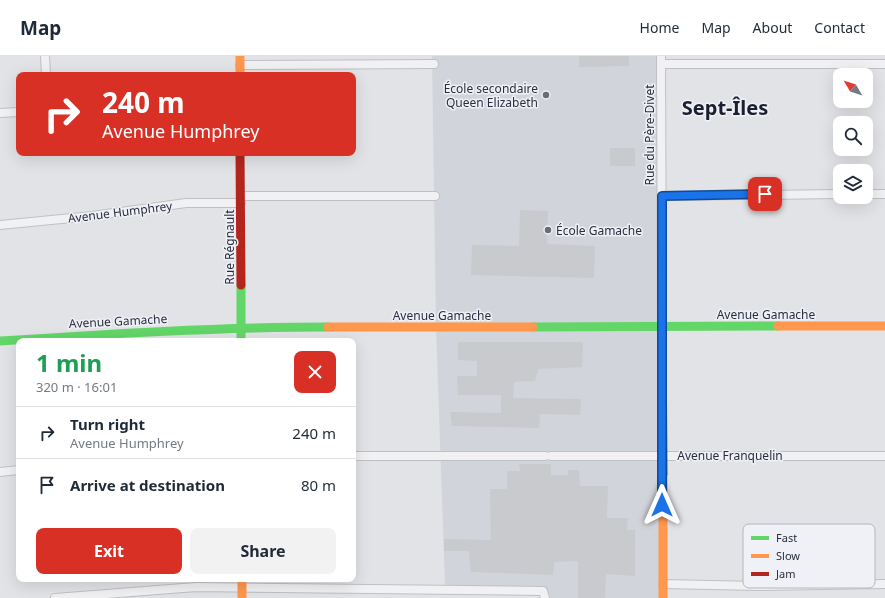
<!DOCTYPE html>
<meta charset="utf-8">
<style>
body{margin:0;font-family:"Noto Sans",sans-serif;background:#f2f2f3;color:#1f2937;height:100vh;display:flex;flex-direction:column;font-size:15px;white-space:nowrap}
*{box-sizing:border-box;margin:0}
p{font-size:13px;color:#747a83}
.icon{flex:none;width:22px;height:22px;fill:none;stroke:currentColor;stroke-width:2;stroke-linecap:round;stroke-linejoin:round}
.map{position:relative;flex:1;overflow:hidden}
.drawer{position:absolute;left:16px;top:282px;width:340px;height:244px;display:flex;flex-direction:column;background:#fff;border-radius:8px;box-shadow:0 4px 16px #0002}
.drawer>*{flex:none}
.guide{position:absolute;left:16px;top:16px;width:340px;height:84px;border-radius:8px;box-shadow:0 4px 16px #0002;background:#d93025;color:#fff;overflow:hidden}
.needle{width:26px;rotate:309deg}
.controls{position:absolute;left:833px;top:12px;display:grid;gap:8px}
.controls a{display:grid;place-items:center;width:40px;height:40px;border-radius:8px;background:#fff;box-shadow:0 4px 16px #0002;font-size:20px}
.pin{position:absolute;display:grid;place-items:center;width:34px;height:34px;color:#fff;margin:-17px;border-radius:8px;box-shadow:0 2px 6px #0006}
.me{position:absolute;width:44px;margin:-22px;rotate:0deg;stroke-linejoin:round;filter:drop-shadow(0 0 3px #0008)}
.turn{display:flex;align-items:center;gap:14px;height:84px;padding:0 20px;font-size:18px}
.turn .icon{width:52px;height:52px;stroke-width:2.5}
.turn b{display:block;font-size:28px;line-height:34px}
.round{display:grid;place-items:center;flex:none;width:42px;height:42px;border-radius:8px;background:#f2f2f3}
.headline{display:flex;align-items:center;justify-content:space-between;height:68px;padding:0 20px}
h1{font-size:24px;font-weight:700;line-height:30px;color:#1e9e55}
.primary-button{display:flex;gap:8px;margin-top:auto;padding:8px 20px}
.primary-button a{flex:1;height:46px;border-radius:8px;background:#d93025;color:#fff;font-size:16px;font-weight:700;line-height:46px;text-align:center}
.primary-button a+a{background:#f2f2f3;color:#1f2937}
ul{padding:0;list-style:none}
li{display:flex;align-items:center;gap:12px;height:52px;padding:0 20px;border-top:1px solid #e0e1e3}
li div{flex:1}
li b{display:block;font-size:15px}
li em{font-style:normal}
header{display:flex;align-items:center;gap:24px;box-sizing:border-box;height:56px;padding:0 20px;background:#fff;border-bottom:1px solid #e0e1e3}
header strong{font-size:19px}
nav{display:flex;gap:22px;margin-inline-start:auto;font-size:14px}
.map>svg:first-child{display:block}
.built{fill:#d2d4db}
.building{fill:#c9cace}
.lines{fill:none;stroke-linecap:round;stroke-linejoin:round}
.street-casing{stroke:#bfc0c3;stroke-width:10}
.street{stroke:#f1f1f3;stroke-width:8}
.fast{stroke:#63d668;stroke-width:9}
.slow{stroke:#ff974d;stroke-width:9}
.jam{stroke:#b3261e;stroke-width:9}
.route-casing{stroke:#114b97;stroke-width:10}
.route{stroke:#1a73e8;stroke-width:7}
.poi-dot{fill:#6a6d79;stroke:#eff1f6;stroke-width:1.5}
.labels{text-anchor:middle;dominant-baseline:central;stroke-width:3;stroke-linejoin:round;paint-order:stroke}
.poi-label{font-size:12px;fill:#292d3f;stroke:#eff1f6;text-anchor:end}
.street-label{font-size:12px;fill:#292d3f;stroke:#eff1f6}
.town-label{font-size:20px;font-weight:bold;fill:#1b1f30;stroke:#eff1f6}
.key{fill:#eff1f6;stroke:#b4b6bf;stroke-width:1}
.key-label{font-size:11px;fill:#292d3f}
</style>
<header>
<strong>Map</strong>
<nav><a>Home</a><a>Map</a><a>About</a><a>Contact</a></nav>
</header>
<div class="map">
<svg width="885" height="542" viewBox="0 0 885 542">
<rect width="100%" height="100%" fill="#e2e3e6"/>
<path class="built" d="M432,0H660L663,542H545L543,535L445,529L436,271Z"/>
<g class="building">
<path d="M579,0H629V10L579,11Z"/>
<rect x="610" y="92" width="25" height="18"/>
<path d="M520,154L548,155L547,188L595,190L594,222L471,219L472,189L519,190Z"/>
<path d="M458,286H583L582,311L538,313L535,325L514,326L513,342L581,343L580,359L540,358L539,372L452,370L450,356L501,357V339H458L457,320H477V305L458,304Z"/>
<path d="M519,408H551V419H568V414H579L580,430H608L607,462H628L627,474H635V520L606,518L605,542H578V505L554,506L553,519L471,516L469,495H444V483L491,484L490,433H507V415H520Z"/>
</g>
<g class="lines">
<defs>
<g id="street">
<path d="M45,0L46,19"/>
<path d="M661,0L662,271"/>
<path d="M661,8H885"/>
<path d="M240,9L434,8"/>
<path d="M0,57L19,56"/>
<path d="M866,138H885"/>
<path d="M241,140H435"/>
<path d="M662,140L840,138"/>
<path d="M0,169L92,160L186,147H241"/>
<path d="M353,400H545"/>
<path d="M551,400H885"/>
<path d="M0,416L19,414"/>
<path d="M663,528L759,530L885,528"/>
<path d="M55,542L196,531L543,535L545,542"/>
</g>
</defs>
<use href="#street" class="street-casing"/>
<use href="#street" class="street"/>
<g class="fast">
<path d="M241,229V285"/>
<path d="M533,271L778,270"/>
<path d="M0,285C109,278 218,271 328,271"/>
</g>
<g class="slow">
<path d="M240,0V19"/>
<path d="M778,270H885"/>
<path d="M328,271H533"/>
<path d="M663,418V542"/>
<path d="M242,523V542"/>
</g>
<g class="jam">
<path d="M240,97L241,229"/>
<path d="M662,271L663,418"/>
</g>
</g>
<g class="lines">
<defs>
<path id="route" d="M662,449V140L765,138"/>
</defs>
<use href="#route" class="route-casing"/>
<use href="#route" class="route"/>
</g>
<g class="poi-dot">
<circle cx="546" cy="39" r="4"/>
<circle cx="548" cy="174" r="4"/>
</g>
<g class="labels">
<g class="poi-label">
<text x="538" y="32">École secondaire<tspan x="538" dy="14">Queen Elizabeth</tspan></text>
<text x="556" y="174" text-anchor="start">École Gamache</text>
</g>
<g class="street-label">
<text transform="translate(649 79) rotate(-90)">Rue du Père-Divet</text>
<text transform="translate(120 156) rotate(-7)">Avenue Humphrey</text>
<text transform="translate(229 191) rotate(-90)">Rue Régnault</text>
<text x="766" y="258">Avenue Gamache</text>
<text x="442" y="259">Avenue Gamache</text>
<text transform="translate(118 265) rotate(-3)">Avenue Gamache</text>
<text x="730" y="399">Avenue Franquelin</text>
</g>
<g class="town-label">
<text x="725" y="51">Sept-Îles</text>
</g>
</g>
<rect x="743" y="468" width="132" height="64" rx="6" class="key"/>
<rect x="751" y="480" width="18" height="4" fill="#63d668"/>
<rect x="751" y="498" width="18" height="4" fill="#ff974d"/>
<rect x="751" y="516" width="18" height="4" fill="#b3261e"/>
<g class="key-label">
<text x="776" y="486">Fast</text>
<text x="776" y="504">Slow</text>
<text x="776" y="522">Jam</text>
</g>
</svg>
<div class="controls">
<a><svg class="needle" viewBox="-14 -14 28 28"><path d="M0-13l5 13h-10z" fill="#e53935"/><path d="M0 13l5-13h-10z" fill="#747a83"/></svg></a>
<a><svg class="icon" aria-label="search" viewBox="0 0 24 24"><circle cx="10" cy="10" r="6"/><path d="M15 15l6 6"/></svg></a>
<a><svg class="icon" aria-label="layers" viewBox="0 0 24 24"><path d="M12 4l9 5-9 5-9-5zM3 14l9 5 9-5"/></svg></a>
</div>
<div class="pin" style="left:765px;top:138px;background:#d93025"><svg class="icon" aria-label="arrive" viewBox="0 0 24 24"><path d="M6 21V4h12l-3 4 3 4H6"/></svg></div>
<svg class="me" style="left:662px;top:449px" viewBox="-20 -20 40 40"><path d="M0-17L14 15 0 8-14 15z" fill="#1a73e8" stroke="#fff" stroke-width="4"/></svg>
<div class="guide">
<div class="turn"><svg class="icon" aria-label="right" viewBox="0 0 24 24"><path d="M7 20v-9h11M14 6l5 5-5 5"/></svg><div><b>240 m</b>Avenue Humphrey</div></div>
</div>
<section class="drawer">
<div class="headline"><div><h1>1 min</h1><p>320 m · 16:01</p></div><a class="round" style="background:#d93025;color:#fff"><svg class="icon" aria-label="close" viewBox="0 0 24 24"><path d="M6 6l12 12M18 6L6 18"/></svg></a></div>
<ul>
<li><svg class="icon" aria-label="right" viewBox="0 0 24 24"><path d="M7 20v-9h11M14 6l5 5-5 5"/></svg><div><b>Turn right</b><p>Avenue Humphrey</p></div><em>240 m</em></li>
<li><svg class="icon" aria-label="arrive" viewBox="0 0 24 24"><path d="M6 21V4h12l-3 4 3 4H6"/></svg><div><b>Arrive at destination</b></div><em>80 m</em></li>
</ul>
<div class="primary-button"><a>Exit</a><a>Share</a></div>
</section>
</div>
